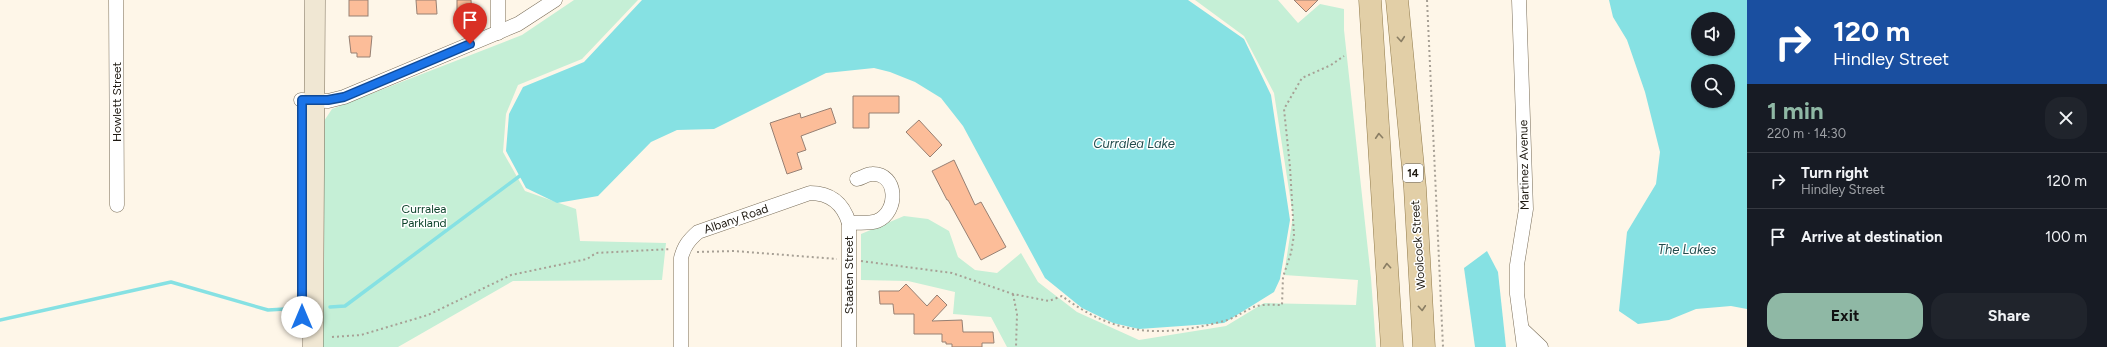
<!DOCTYPE html>
<meta charset="utf-8">
<style>
body{margin:0;font-family:Figtree,sans-serif;background:#20242c;color:#f1f3f6;height:100vh;display:flex;flex-direction:column;font-size:15px;white-space:nowrap}
*{box-sizing:border-box;margin:0}
p{font-size:13px;color:#9ea1a6}
.icon{flex:none;width:22px;height:22px;fill:none;stroke:currentColor;stroke-width:2;stroke-linecap:round;stroke-linejoin:round}
.map{position:relative;flex:1;overflow:hidden}
.drawer{display:flex;flex-direction:column;background:#171b24;width:360px}
.drawer>*{flex:none}
.guide{background:#1a4fa0;color:#fff;overflow:hidden}
.buttons{position:absolute;left:1691px;top:12px;display:grid;gap:8px}
.buttons a{display:grid;place-items:center;width:44px;height:44px;border-radius:50%;background:#171b24;box-shadow:0 1px 3px #0004;font-size:20px}
.pin{position:absolute;display:grid;place-items:center;width:34px;height:34px;color:#fff;margin:-41px -17px;border-radius:50% 50% 50% 0;rotate:-45deg;box-shadow:0 0 4px #0007}
.pin .icon{rotate:45deg}
.me{position:absolute;width:44px;margin:-22px;rotate:0deg;stroke-linejoin:round;filter:drop-shadow(0 0 3px #0008)}
.turn{display:flex;align-items:center;gap:14px;height:84px;padding:0 20px;font-size:18px}
.turn .icon{width:52px;height:52px;stroke-width:2.5}
.turn b{display:block;font-size:28px;line-height:34px}
.round{display:grid;place-items:center;flex:none;width:42px;height:42px;border-radius:16px;background:#20242c}
.overview{display:flex;align-items:center;justify-content:space-between;height:68px;padding:0 20px}
h1{font-size:24px;font-weight:700;line-height:30px;color:#8fb8a5}
.button{display:flex;gap:8px;margin-top:auto;padding:8px 20px}
.button a{flex:1;height:46px;border-radius:16px;background:#8fb8a5;color:#111;font-size:16px;font-weight:700;line-height:46px;text-align:center}
.button a+a{background:#20242c;color:#f1f3f6}
ul{padding:0;list-style:none}
li{display:flex;align-items:center;gap:12px;height:56px;padding:0 20px;border-top:1px solid #363941}
li div{flex:1}
li b{display:block;font-size:15px}
li em{font-style:normal}
main{display:flex;flex:1;min-height:0}
.map>svg:first-child{display:block}
.green{fill:#c5efd6}
.water{fill:#86e1e3;fill-rule:evenodd}
.lines{fill:none;stroke-linecap:round;stroke-linejoin:round}
.stream{stroke:#86e1e3;stroke-width:3.5}
.building{fill:#fcbd99;stroke:#978073}
.street-casing{stroke:#796d58;stroke-width:15}
.secondary-casing{stroke:#796d58;stroke-width:21}
.primary-casing{stroke:#917b4c;stroke-width:23}
.path{stroke:#a7a095;stroke-width:2;stroke-dasharray:2 3;stroke-linecap:butt}
.street{stroke:#fff;stroke-width:14}
.secondary{stroke:#f0e7d3;stroke-width:20}
.primary{stroke:#e2cfa7;stroke-width:22}
.oneway{stroke:#8a7e64}
.route-casing{stroke:#114b97;stroke-width:10}
.route{stroke:#1a73e8;stroke-width:7}
.labels{text-anchor:middle;dominant-baseline:central;stroke-width:3;stroke-linejoin:round;paint-order:stroke}
.shield{fill:#fff;stroke:#625f59;stroke-width:1}
.shield-label{font-size:11px;font-weight:bold;fill:#1f1a12}
.street-label{font-size:12px;fill:#1f1a12;stroke:#fff}
.park-label{font-size:12px;fill:#0d432b;stroke:#fff}
.water-label{font-size:13px;font-style:italic;fill:#234d4e;stroke:#fff}
</style>
<main>
<div class="map">
<svg width="1747" height="347" viewBox="0 0 1747 347">
<rect width="100%" height="100%" fill="#fef6e8"/>
<g class="green">
<path d="M574,0H638L582,59L518,85L506,114L503,152L525,191L576,209L580,241L666,243L662,280L513,281L398,347H322L324,121L332,109L522,35Z"/>
<path d="M1195,0H1278L1298,23L1320,4L1344,9V30L1371,278L1376,347H1007L991,317L953,314L955,292L908,281L861,280V234L904,216L928,219L949,231L958,257L975,270L997,273L1021,253L1038,282L1077,312L1139,340L1226,326L1264,303L1356,305L1358,280L1284,275L1293,216L1274,93L1244,36Z"/>
</g>
<g class="water">
<path d="M642,0H1188L1244,39L1271,95L1290,220L1280,279L1274,292L1224,323L1139,329L1113,323L1082,308L1045,278L963,126L941,98L915,82L890,72L874,68L826,73L714,129L677,130L651,142L598,196L557,203L526,188L506,151L509,114L523,87L584,62Z"/>
<path d="M1609,0H1747V309L1731,306L1696,309L1669,320L1638,324L1619,311L1627,232L1656,184L1660,152L1645,92L1627,40L1613,17ZM1698,19H1728V49H1698ZM1698,71H1728V101H1698Z"/>
<path d="M1487,251L1498,272L1506,347H1475L1464,268Z"/>
</g>
<g class="lines">
<g class="stream">
<path d="M330,307L345,306L521,175"/>
<path d="M0,320L171,282L268,310L285,309"/>
</g>
</g>
<g class="building">
<rect x="349" y="0" width="19" height="16"/>
<path d="M416,0H436L437,14H417Z"/>
<path d="M457,0H471L472,16L466,22H457Z"/>
<path d="M1294,0H1318L1306,12Z"/>
<path d="M349,36H372L370,57H357V53H351Z"/>
<path d="M853,96H899V113H869V128H853Z"/>
<path d="M831,108L836,123L801,136L806,150L797,153L802,169L787,174L770,123L800,113L801,118Z"/>
<path d="M919,120L942,145L930,157L906,132Z"/>
<path d="M954,160L975,205L981,202L1006,247L981,260L948,200H947L932,171Z"/>
<path d="M906,284L927,306L937,295L947,305L932,321L962,320L963,332H993L994,343H982V347H952V344H946V342H942V334H914V314H894L893,304H880L879,291H899Z"/>
</g>
<g class="lines">
<defs>
<g id="street">
<path d="M116,0L117,205"/>
<path d="M1519,0L1526,209L1517,265V294L1524,347"/>
<path d="M498,33V0"/>
<path d="M301,100L328,101L344,97L518,24L555,0"/>
<path d="M849,223C857,222 869,224 877,221C899,212 898,173 872,174C867,174 862,178 857,179"/>
<path d="M1523,330L1541,347"/>
<path d="M681,347V258C684,246 689,240 698,232L810,193C830,193 843,203 849,223V347"/>
</g>
<path id="secondary" d="M313,347L315,0"/>
<g id="primary">
<path d="M1370,0L1392,347"/>
<path d="M1397,0L1415,188L1424,347"/>
</g>
</defs>
<use href="#street" class="street-casing"/>
<use href="#secondary" class="secondary-casing"/>
<use href="#primary" class="primary-casing"/>
<g class="path">
<path d="M1427,0L1443,347"/>
<path d="M697,252L734,251L837,259"/>
<path d="M861,261L952,273L1013,294L1049,301L1062,296C1115,336 1161,338 1224,321C1236,318 1248,308 1257,306C1265,304 1274,305 1282,305L1283,277L1291,253L1294,235L1290,167L1284,109L1302,78L1331,65L1344,56"/>
<path d="M1013,294L1017,314L1016,347"/>
<path d="M332,337L361,335L428,315L511,275L587,259L596,253L671,249"/>
</g>
<use href="#street" class="street"/>
<use href="#secondary" class="secondary"/>
<use href="#primary" class="primary"/>
</g>
<defs><path id="oneway-chevron" d="M-2-3.5L2.5 0L-2 3.5" fill="none" stroke-width="1.6" stroke-linecap="round" stroke-linejoin="round"/></defs>
<g class="oneway">
<use href="#oneway-chevron" transform="translate(1401 39) rotate(85)"/>
<use href="#oneway-chevron" transform="translate(1379 136) rotate(-94)"/>
<use href="#oneway-chevron" transform="translate(1387 266) rotate(-94)"/>
<use href="#oneway-chevron" transform="translate(1422 308) rotate(86)"/>
</g>
<g class="lines">
<defs>
<path id="route" d="M302,317V100H328L344,97L470,44"/>
</defs>
<use href="#route" class="route-casing"/>
<use href="#route" class="route"/>
</g>
<g class="labels">
<rect class="shield" x="1403" y="164" width="20" height="18" rx="3"/>
<g class="shield-label">
<text x="1413" y="173">14</text>
</g>
<g class="street-label">
<text transform="translate(117 102) rotate(-90)">Howlett Street</text>
<text transform="translate(1524 165) rotate(-91)">Martinez Avenue</text>
<text transform="translate(736 219) rotate(-19)">Albany Road</text>
<text transform="translate(1418 245) rotate(-94)">Woolcock Street</text>
<text transform="translate(849 275) rotate(-90)">Staaten Street</text>
</g>
<g class="park-label">
<text x="424" y="209">Curralea<tspan x="424" dy="14">Parkland</tspan></text>
</g>
<g class="water-label">
<text x="1134" y="143">Curralea Lake</text>
<text x="1687" y="249">The Lakes</text>
</g>
</g>
</svg>
<div class="buttons">
<a><svg class="icon" aria-label="sound" viewBox="0 0 24 24"><path d="M4 9h4l5-4v14l-5-4H4zM17 9q2 3 0 6"/></svg></a>
<a><svg class="icon" aria-label="search" viewBox="0 0 24 24"><circle cx="10" cy="10" r="6"/><path d="M15 15l6 6"/></svg></a>
</div>
<div class="pin" style="left:470px;top:44px;background:#d93025"><svg class="icon" aria-label="arrive" viewBox="0 0 24 24"><path d="M6 21V4h12l-3 4 3 4H6"/></svg></div>
<svg class="me" style="left:302px;top:317px" viewBox="-20 -20 40 40"><circle r="19" fill="#fff"/><path d="M0-13L10 11 0 6-10 11z" fill="#1a73e8"/></svg>
</div>
<section class="drawer">
<div class="guide">
<div class="turn"><svg class="icon" aria-label="right" viewBox="0 0 24 24"><path d="M7 20v-9h11M14 6l5 5-5 5"/></svg><div><b>120 m</b>Hindley Street</div></div>
</div>
<div class="overview"><div><h1>1 min</h1><p>220 m · 14:30</p></div><a class="round"><svg class="icon" aria-label="close" viewBox="0 0 24 24"><path d="M6 6l12 12M18 6L6 18"/></svg></a></div>
<ul>
<li><svg class="icon" aria-label="right" viewBox="0 0 24 24"><path d="M7 20v-9h11M14 6l5 5-5 5"/></svg><div><b>Turn right</b><p>Hindley Street</p></div><em>120 m</em></li>
<li><svg class="icon" aria-label="arrive" viewBox="0 0 24 24"><path d="M6 21V4h12l-3 4 3 4H6"/></svg><div><b>Arrive at destination</b></div><em>100 m</em></li>
</ul>
<div class="button"><a>Exit</a><a>Share</a></div>
</section>
</main>
